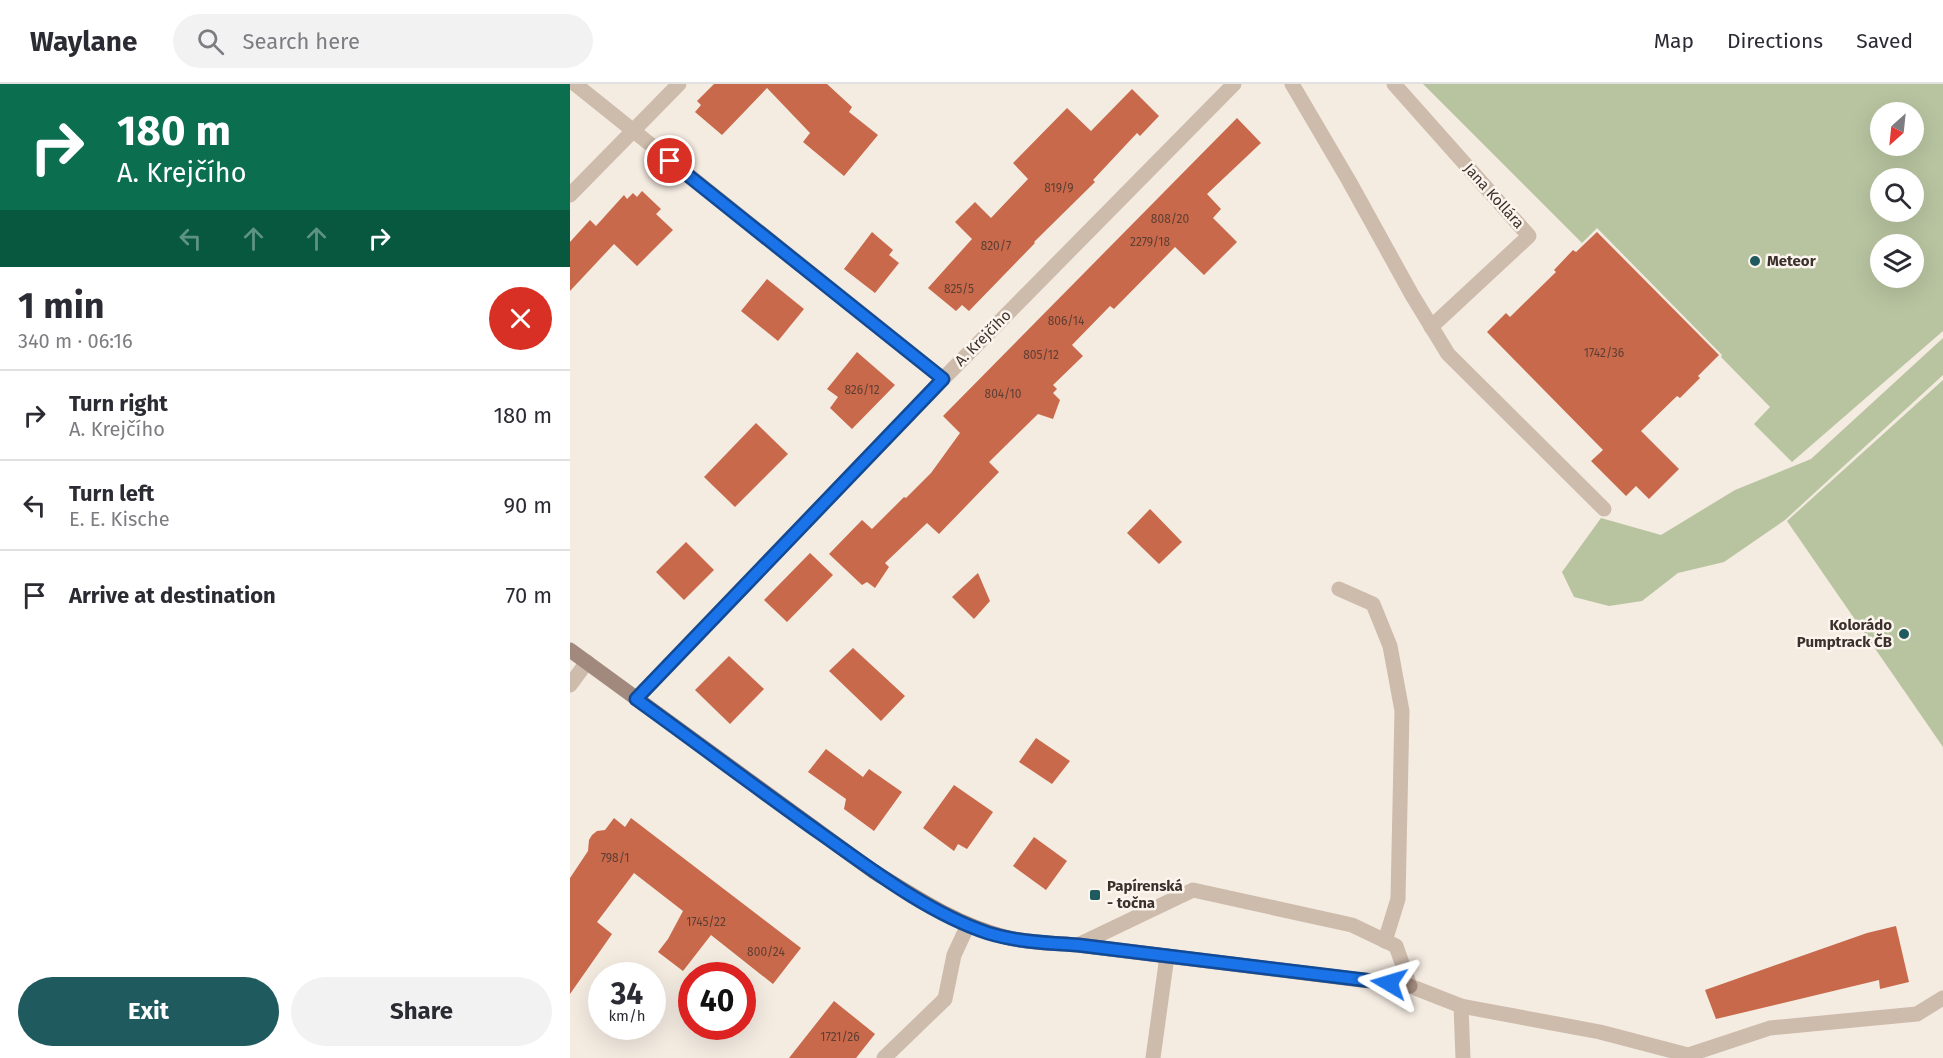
<!DOCTYPE html>
<meta charset="utf-8">
<style>
body{margin:0;font-family:"Fira Sans",sans-serif;background:#f2f2f3;color:#2b2b33;height:100vh;display:flex;flex-direction:column;font-size:22px;white-space:nowrap}
*{box-sizing:border-box;margin:0}
p{font-size:20px;color:#7c7c81}
.icon{flex:none;width:33px;height:33px;fill:none;stroke:currentColor;stroke-width:2;stroke-linecap:round;stroke-linejoin:round}
.map{position:relative;flex:1;overflow:hidden}
.details{display:flex;flex-direction:column;background:#fff;width:570px}
.details>*{flex:none}
.hud{background:#0b6e4f;color:#fff;overflow:hidden}
.needle{width:39px;rotate:207deg}
.fabs{position:absolute;left:1300px;top:18px;display:grid;gap:12px}
.fabs a{display:grid;place-items:center;width:54px;height:54px;border-radius:50%;background:#fff;box-shadow:0 6px 24px #0002;font-size:30px}
.speed{position:absolute;left:18px;top:878px;display:flex;gap:12px;font-size:30px;font-weight:700;text-align:center}
.speed>*{display:grid;place-content:center;width:78px;height:78px;border-radius:50%;background:#fff;box-shadow:0 6px 24px #0002;line-height:1}
.speed small{font-size:15px;font-weight:400}
.speed .limit{border:9px solid #d22;background:#fff;color:#111}
.pin{position:absolute;display:grid;place-items:center;width:51px;height:51px;color:#fff;margin:-26px;border:3px solid #fff;border-radius:50%;box-shadow:0 2px 6px #0007}
.me{position:absolute;width:66px;margin:-33px;rotate:277deg;stroke-linejoin:round;filter:drop-shadow(0 0 4px #0008)}
.turn{display:flex;align-items:center;gap:21px;height:126px;padding:0 18px;font-size:27px}
.turn .icon{width:78px;height:78px;stroke-width:2.5}
.turn b{display:block;font-size:42px;line-height:51px}
.lanes{display:flex;align-items:center;height:57px;padding:0 18px;background:#0003;justify-content:center;gap:30px;direction:ltr}
.lanes .off{opacity:.35}
.round{display:grid;place-items:center;flex:none;width:63px;height:63px;border-radius:32px;background:#f2f2f3}
.head{display:flex;align-items:center;justify-content:space-between;height:102px;padding:0 18px}
h1{font-size:36px;font-weight:700;line-height:45px}
.cta{display:flex;gap:12px;margin-top:auto;padding:12px 18px}
.cta a{flex:1;height:69px;border-radius:36px;background:#1f5a5e;color:#fff;font-size:24px;font-weight:700;line-height:69px;text-align:center}
.cta a+a{background:#f2f2f3;color:#2b2b33}
ul{padding:0;list-style:none}
li{display:flex;align-items:center;gap:18px;height:90px;padding:0 18px;border-top:2px solid #e1e1e2}
li div{flex:1}
li b{display:block;font-size:22px}
li em{font-style:normal}
header{display:flex;align-items:center;gap:36px;box-sizing:border-box;height:84px;padding:0 30px;background:#fff;border-bottom:2px solid #e1e1e2}
header strong{font-size:28px}
nav{display:flex;gap:33px;margin-inline-start:auto;font-size:21px}
.search{width:420px;height:54px;background:#f2f2f3;display:flex;align-items:center;gap:15px;box-sizing:border-box;padding:0 21px;border-radius:33px;color:#7c7c81;font-size:22px}
main{display:flex;flex:1;min-height:0}
.map>svg:first-child{display:block}
.green{fill:#b8c4a0;fill-rule:evenodd}
.building{fill:#c8694b}
.lines{fill:none;stroke-linecap:round;stroke-linejoin:round}
.lane{stroke:#cdbbac;stroke-width:15}
.street{stroke:#cdbbac;stroke-width:15}
.secondary{stroke:#a18a7d;stroke-width:15}
.route-casing{stroke:#114b97;stroke-width:15}
.route{stroke:#1a73e8;stroke-width:10}
.poi-dot{fill:#1f5a5e;stroke:#fbf5ee;stroke-width:2}
.labels{text-anchor:middle;dominant-baseline:central;stroke-width:5;stroke-linejoin:round;paint-order:stroke}
.number-label{font-size:12px;fill:#5e3e33}
.street-label{font-size:15px;fill:#3b302b;stroke:#fbf5ee}
.poi-label{font-size:15px;font-weight:bold;fill:#3b302b;stroke:#fbf5ee;text-anchor:start}
</style>
<header>
<strong>Waylane</strong>
<div class="search"><svg class="icon" aria-label="search" viewBox="0 0 24 24"><circle cx="10" cy="10" r="6"/><path d="M15 15l6 6"/></svg>Search here</div>
<nav><a>Map</a><a>Directions</a><a>Saved</a></nav>
</header>
<main>
<section class="details">
<div class="hud">
<div class="turn"><svg class="icon" aria-label="right" viewBox="0 0 24 24"><path d="M7 20v-9h11M14 6l5 5-5 5"/></svg><div><b>180 m</b>A. Krejčího</div></div>
<div class="lanes"><svg class="icon off" aria-label="left" viewBox="0 0 24 24"><path d="M17 20v-9H6M10 6l-5 5 5 5"/></svg><svg class="icon off" aria-label="ahead" viewBox="0 0 24 24"><path d="M12 20V5M6 11l6-6 6 6"/></svg><svg class="icon off" aria-label="ahead" viewBox="0 0 24 24"><path d="M12 20V5M6 11l6-6 6 6"/></svg><svg class="icon" aria-label="right" viewBox="0 0 24 24"><path d="M7 20v-9h11M14 6l5 5-5 5"/></svg></div>
</div>
<div class="head"><div><h1>1 min</h1><p>340 m · 06:16</p></div><a class="round" style="background:#d93025;color:#fff"><svg class="icon" aria-label="close" viewBox="0 0 24 24"><path d="M6 6l12 12M18 6L6 18"/></svg></a></div>
<ul>
<li><svg class="icon" aria-label="right" viewBox="0 0 24 24"><path d="M7 20v-9h11M14 6l5 5-5 5"/></svg><div><b>Turn right</b><p>A. Krejčího</p></div><em>180 m</em></li>
<li><svg class="icon" aria-label="left" viewBox="0 0 24 24"><path d="M17 20v-9H6M10 6l-5 5 5 5"/></svg><div><b>Turn left</b><p>E. E. Kische</p></div><em>90 m</em></li>
<li><svg class="icon" aria-label="arrive" viewBox="0 0 24 24"><path d="M6 21V4h12l-3 4 3 4H6"/></svg><div><b>Arrive at destination</b></div><em>70 m</em></li>
</ul>
<div class="cta"><a>Exit</a><a>Share</a></div>
</section>
<div class="map">
<svg width="1373" height="974" viewBox="0 0 1373 974">
<rect width="100%" height="100%" fill="#f4ebe1"/>
<g class="green">
<path d="M853,0H1373V247L1222,378L1184,340L1200,323L1151,273L1152,271L1027,144L1012,159ZM1311,28H1344V62H1311ZM1311,94H1344V128H1311ZM1311,160H1344V194H1311Z"/>
<path d="M1373,254V291L1215,436L1154,478L1108,489L1072,517L1039,522L1004,513L992,488L1031,434L1091,451L1165,406L1241,375Z"/>
<path d="M1373,296V663L1217,437Z"/>
</g>
<g class="building">
<path d="M144,0H257L282,23L279,28L308,51L274,92L233,58L240,49L197,4L152,51L125,28L131,21L127,17Z"/>
<path d="M562,5L589,32L570,52L567,49L523,96L525,98L464,158L465,159L399,227L392,221L386,227L358,204L402,155L385,138L405,118L421,134L458,95L443,79L497,24L521,47Z"/>
<path d="M667,34L691,59L637,110L651,125L643,134L667,158L634,191L605,163L544,225L540,222L502,261L513,272L483,301L487,305L483,309L490,316L483,335L468,330L419,378L429,388L369,450L357,439L315,479L319,483L305,504L297,498L292,501L259,470L292,436L302,445L334,413L336,414L361,389L390,349L373,332Z"/>
<path d="M72,107L91,125L86,130L103,146L67,182L44,160L0,207V158L20,136L26,142L54,111L57,115L63,109L67,113Z"/>
<path d="M302,148L323,166L319,171L329,179L305,209L274,185Z"/>
<path d="M1027,148L1149,271L1128,292L1130,294L1110,314L1107,312L1071,347L1109,385L1079,415L1066,402L1056,412L1021,377L1033,366L917,248L936,229L940,233L986,188L984,186L1003,166L1006,168Z"/>
<path d="M197,195L234,225L208,257L171,227Z"/>
<path d="M287,268L325,301L282,345L260,324L268,313L257,305Z"/>
<path d="M186,339L218,370L165,423L134,393Z"/>
<path d="M580,425L612,458L589,480L557,449Z"/>
<path d="M116,458L144,486L114,516L86,488Z"/>
<path d="M240,469L263,491L217,538L194,516Z"/>
<path d="M408,489L420,517L404,535L382,513Z"/>
<path d="M283,564L335,612L311,637L259,587Z"/>
<path d="M159,572L194,605L160,640L125,606Z"/>
<path d="M466,654L500,677L482,700L449,678Z"/>
<path d="M256,665L293,693L299,685L332,708L304,747L274,725L276,715L238,688Z"/>
<path d="M384,701L423,728L397,765L388,760L384,767L353,744Z"/>
<path d="M44,734L55,743L61,734L231,864L203,900L141,851L113,887L88,868L98,855L113,827L64,789L27,838L42,850L0,910V794L18,767L19,756L22,751L27,747L35,746Z"/>
<path d="M464,753L497,777L476,806L443,782Z"/>
<path d="M1326,842L1339,898L1310,905L1309,896L1146,935L1135,906L1297,849Z"/>
<path d="M264,917L305,950L286,974H219Z"/>
</g>
<g class="lines">
<g class="lane">
<path d="M722,0L779,97L842,211L878,270L1034,425"/>
<path d="M824,0L959,152L861,243"/>
<path d="M769,505L803,520L820,562L832,627L828,815L815,857"/>
<path d="M508,861L623,806L782,841L826,862L840,902"/>
<path d="M891,922L1030,948L1118,971L1120,974"/>
<path d="M1118,971L1200,944L1347,930L1373,914"/>
<path d="M314,974L375,915L384,871L398,841"/>
<path d="M583,974L597,872"/>
</g>
<g class="street">
<path d="M5,0L373,295"/>
<path d="M0,111L109,0"/>
<path d="M0,601L17,578"/>
<path d="M66,615L373,295L664,0"/>
<path d="M840,902L891,922L893,974"/>
</g>
<path class="secondary" d="M0,566L303,787C345,813 387,841 435,853C458,859 484,859 508,861L840,902"/>
</g>
<g class="lines">
<defs>
<path id="route" d="M100,77L373,295L66,615C127,659 188,705 250,749C301,785 358,829 418,849C447,858 478,859 508,861L819,899"/>
</defs>
<use href="#route" class="route-casing"/>
<use href="#route" class="route"/>
</g>
<g class="poi-dot">
<circle cx="1185" cy="177" r="6"/>
<circle cx="1334" cy="550" r="6"/>
<rect x="519" y="805" width="12" height="12" rx="3"/>
</g>
<g class="labels">
<g class="number-label">
<text x="489" y="104">819/9</text>
<text x="600" y="135">808/20</text>
<text x="580" y="158">2279/18</text>
<text x="426" y="162">820/7</text>
<text x="389" y="205">825/5</text>
<text x="496" y="237">806/14</text>
<text x="1034" y="269">1742/36</text>
<text x="471" y="271">805/12</text>
<text x="292" y="306">826/12</text>
<text x="433" y="310">804/10</text>
<text x="45" y="774">798/1</text>
<text x="136" y="838">1745/22</text>
<text x="196" y="868">800/24</text>
<text x="270" y="953">1721/26</text>
</g>
<g class="street-label">
<text transform="translate(924 112) rotate(48)">Jana Kollára</text>
<text transform="translate(413 254) rotate(-45)">A. Krejčího</text>
</g>
<g class="poi-label">
<text x="1197" y="177">Meteor</text>
<text x="1322" y="541" text-anchor="end">Kolorádo<tspan x="1322" dy="17">Pumptrack ČB</tspan></text>
<text x="537" y="802">Papírenská<tspan x="537" dy="17">- točna</tspan></text>
</g>
</g>
</svg>
<div class="fabs">
<a><svg class="needle" viewBox="-14 -14 28 28"><path d="M0-13l5 13h-10z" fill="#e53935"/><path d="M0 13l5-13h-10z" fill="#7c7c81"/></svg></a>
<a><svg class="icon" aria-label="search" viewBox="0 0 24 24"><circle cx="10" cy="10" r="6"/><path d="M15 15l6 6"/></svg></a>
<a><svg class="icon" aria-label="layers" viewBox="0 0 24 24"><path d="M12 4l9 5-9 5-9-5zM3 14l9 5 9-5"/></svg></a>
</div>
<div class="speed"><div>34<small>km/h</small></div><div class="limit">40</div></div>
<div class="pin" style="left:100px;top:77px;background:#d93025"><svg class="icon" aria-label="arrive" viewBox="0 0 24 24"><path d="M6 21V4h12l-3 4 3 4H6"/></svg></div>
<svg class="me" style="left:819px;top:899px" viewBox="-20 -20 40 40"><path d="M0-17L14 15 0 8-14 15z" fill="#1a73e8" stroke="#fff" stroke-width="4"/></svg>
</div>
</main>
